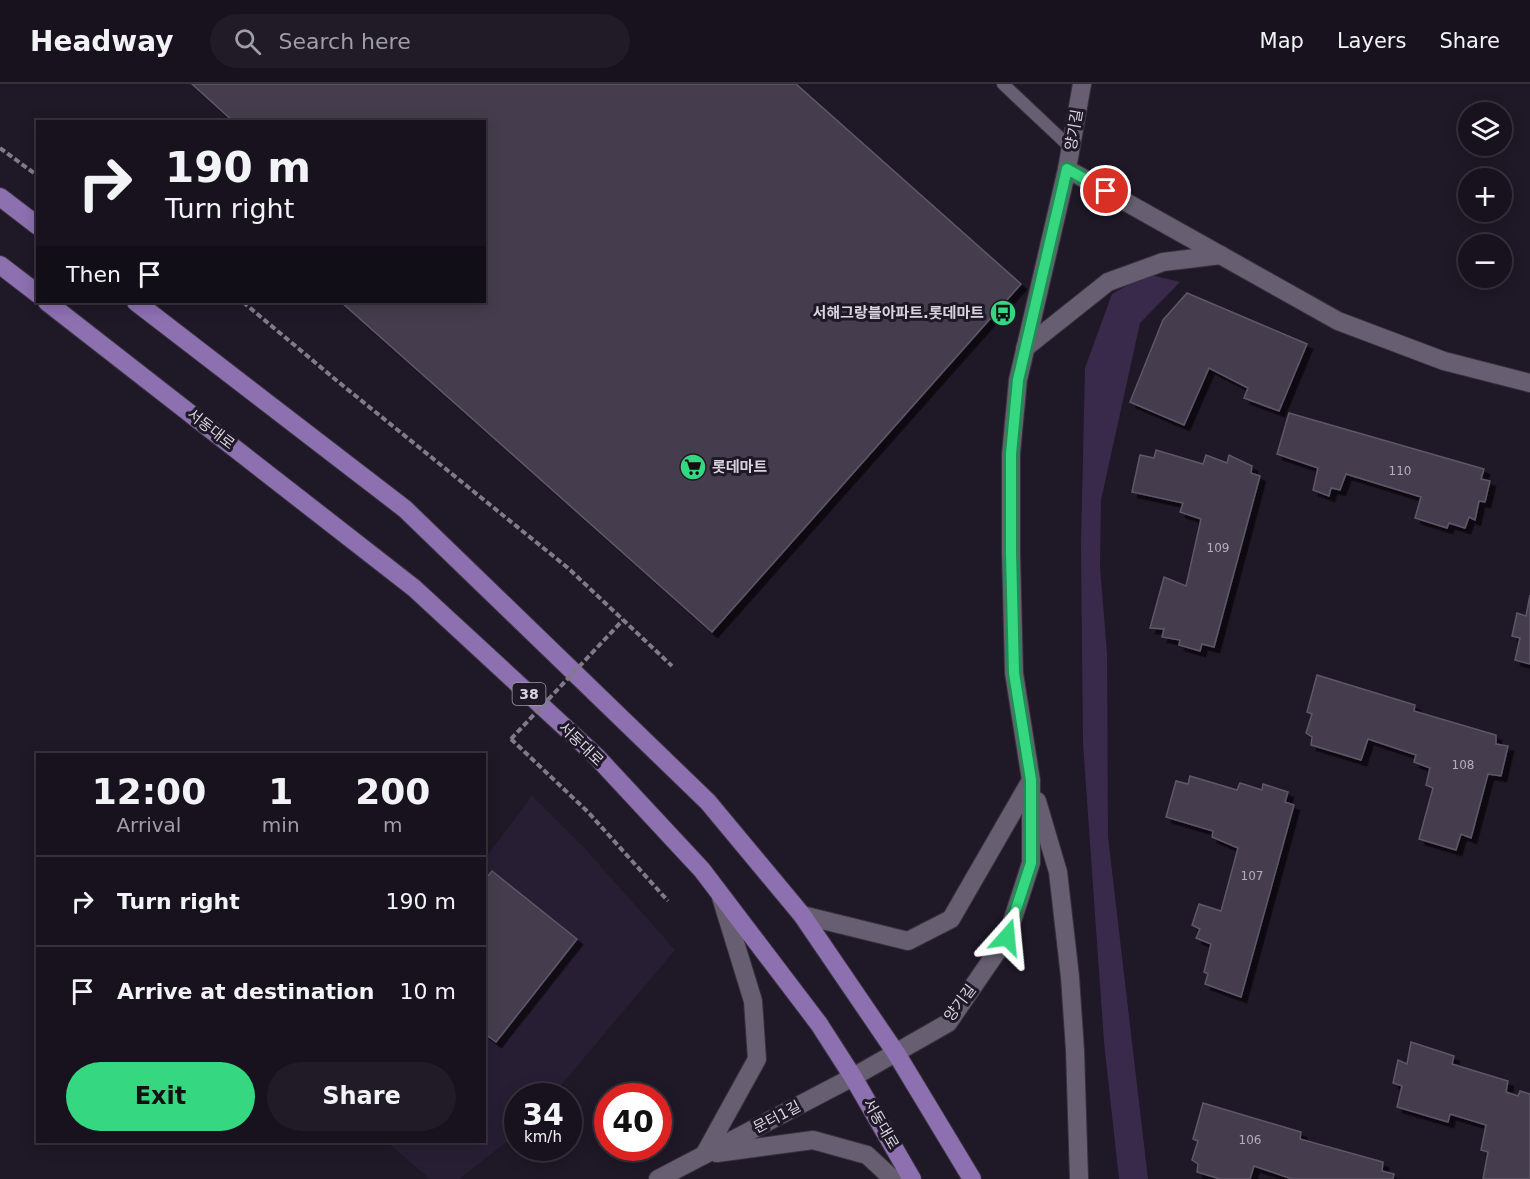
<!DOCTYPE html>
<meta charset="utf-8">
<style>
body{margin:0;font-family:"DejaVu Sans","Noto Sans KR",sans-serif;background:#201b26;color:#f1f3f6;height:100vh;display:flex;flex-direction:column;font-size:22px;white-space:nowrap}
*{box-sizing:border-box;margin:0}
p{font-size:20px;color:#9e9ea4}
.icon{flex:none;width:33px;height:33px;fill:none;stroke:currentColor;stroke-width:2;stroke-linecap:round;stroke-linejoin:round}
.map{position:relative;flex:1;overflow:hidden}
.sheet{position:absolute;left:36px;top:669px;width:450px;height:390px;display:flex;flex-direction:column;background:#17121d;border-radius:0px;box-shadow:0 3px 15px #0003,0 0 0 2px #36323b}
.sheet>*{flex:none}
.guide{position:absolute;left:36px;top:36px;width:450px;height:183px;border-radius:0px;box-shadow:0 3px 15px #0003,0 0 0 2px #36323b;background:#17121d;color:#f1f3f6;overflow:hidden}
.controls{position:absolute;left:1458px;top:18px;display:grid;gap:12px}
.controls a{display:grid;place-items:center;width:54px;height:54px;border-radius:50%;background:#17121d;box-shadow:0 3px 15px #0003,0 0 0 2px #36323b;font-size:30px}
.speed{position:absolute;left:504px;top:999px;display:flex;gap:12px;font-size:30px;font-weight:700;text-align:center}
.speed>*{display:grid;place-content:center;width:78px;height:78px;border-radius:50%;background:#17121d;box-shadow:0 3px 15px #0003,0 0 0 2px #36323b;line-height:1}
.speed small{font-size:15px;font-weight:400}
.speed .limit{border:9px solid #d22;background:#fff;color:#111}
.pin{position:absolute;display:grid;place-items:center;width:51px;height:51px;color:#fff;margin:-26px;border:3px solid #fff;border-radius:50%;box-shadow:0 2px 6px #0007}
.me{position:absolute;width:66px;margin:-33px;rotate:18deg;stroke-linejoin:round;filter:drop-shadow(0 0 4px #0008)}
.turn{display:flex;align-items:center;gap:21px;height:126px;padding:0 30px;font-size:27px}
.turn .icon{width:78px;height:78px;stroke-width:2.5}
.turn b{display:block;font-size:42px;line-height:51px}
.then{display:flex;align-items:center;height:57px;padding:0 30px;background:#0003;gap:12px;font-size:22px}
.eta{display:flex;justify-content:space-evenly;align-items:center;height:102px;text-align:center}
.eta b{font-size:36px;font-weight:700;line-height:42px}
.action{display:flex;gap:12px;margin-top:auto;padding:12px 30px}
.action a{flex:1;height:69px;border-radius:36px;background:#35d881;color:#111;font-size:24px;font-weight:700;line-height:69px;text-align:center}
.action a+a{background:#201b26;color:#f1f3f6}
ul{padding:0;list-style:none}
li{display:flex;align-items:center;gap:18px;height:90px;padding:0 30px;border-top:2px solid #36323b}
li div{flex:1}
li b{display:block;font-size:22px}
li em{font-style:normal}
header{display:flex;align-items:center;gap:36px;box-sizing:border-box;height:84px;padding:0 30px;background:#17121d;border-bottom:2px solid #36323b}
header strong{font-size:28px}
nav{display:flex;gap:33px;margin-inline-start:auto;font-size:21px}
.search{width:420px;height:54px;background:#201b26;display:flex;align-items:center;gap:15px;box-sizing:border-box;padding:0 21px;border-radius:33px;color:#9e9ea4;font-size:22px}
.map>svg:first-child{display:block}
.built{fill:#271e33}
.green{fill:#392a4c}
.building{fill:#443d4e;stroke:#5e5768;stroke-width:1.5;filter:url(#shadow)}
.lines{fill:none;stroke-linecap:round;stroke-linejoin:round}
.lane-casing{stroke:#37323d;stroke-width:14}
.street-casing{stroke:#37323d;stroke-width:20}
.secondary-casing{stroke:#37323d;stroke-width:20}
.primary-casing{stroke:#37323d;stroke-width:20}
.path{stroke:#817b88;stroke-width:4;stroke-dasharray:6 3;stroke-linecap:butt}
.lane{stroke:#675f71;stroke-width:12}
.street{stroke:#675f71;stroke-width:18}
.secondary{stroke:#675f71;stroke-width:18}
.primary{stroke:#8d70b0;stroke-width:18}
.path-bridge{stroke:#817b88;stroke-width:4;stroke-dasharray:6 3;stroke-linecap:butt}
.route-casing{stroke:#228c54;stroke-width:15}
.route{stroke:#35d881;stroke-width:10}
.labels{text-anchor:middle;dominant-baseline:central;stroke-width:6;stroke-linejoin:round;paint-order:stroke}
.number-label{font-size:12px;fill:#b3aeba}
.shield{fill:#1f1827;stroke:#a09ca7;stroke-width:1.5}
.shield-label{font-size:14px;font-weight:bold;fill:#d8d4de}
.street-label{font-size:15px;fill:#d8d4de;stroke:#1f1827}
.poi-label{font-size:15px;font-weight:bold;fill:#d8d4de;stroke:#1f1827;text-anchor:end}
</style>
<header>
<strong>Headway</strong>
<div class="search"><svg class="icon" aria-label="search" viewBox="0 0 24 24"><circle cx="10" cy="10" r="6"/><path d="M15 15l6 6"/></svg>Search here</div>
<nav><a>Map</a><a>Layers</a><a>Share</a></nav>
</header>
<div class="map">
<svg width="1530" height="1095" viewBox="0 0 1530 1095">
<defs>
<filter id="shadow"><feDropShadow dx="5.5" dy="5.5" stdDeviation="0" flood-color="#0009"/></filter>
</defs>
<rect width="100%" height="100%" fill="#1f1827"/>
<path class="built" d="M532,712L588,768L675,866L552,1012H518L517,1050L459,1095H430L387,1058H484L485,774Z"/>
<path class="green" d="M1147,190L1180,198L1140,239L1101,416L1100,483L1107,569L1108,753L1148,1095H1119L1104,958L1083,659L1081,460L1085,284L1112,210Z"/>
<g class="building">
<path d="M192,0H796L1021,200L712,548L341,218H484V38H234Z"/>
<path d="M1187,209L1307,260L1279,327L1244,314L1248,304L1209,284L1184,341L1130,318L1163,236Z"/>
<path d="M1289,329L1484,385L1481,395L1490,397L1485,418L1479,417L1475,436L1469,433L1465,444L1449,439L1447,444L1415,434L1421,413L1346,390L1340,406L1331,404L1329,412L1313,406L1318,384L1277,370Z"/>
<path d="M1156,366L1203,380L1206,371L1227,379L1229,371L1252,382L1251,389L1260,392L1214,563L1202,560L1200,567L1179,561L1180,556L1162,553L1164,545L1150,544L1164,493L1186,502L1201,435L1180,428L1183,419L1132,408L1140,371L1154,374Z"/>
<path d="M1530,511V580L1515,576L1520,554L1512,552L1517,529L1526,532Z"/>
<path d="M1317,591L1415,621L1414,627L1496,651V660L1508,662L1501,692L1488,690L1471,754L1461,750L1456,766L1419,755L1433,704L1426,701L1430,684L1414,678L1416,671L1368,655L1361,676L1311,661L1312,653L1306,649L1312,630L1307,628Z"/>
<path d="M1190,692L1237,706L1240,699L1262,706L1263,700L1288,708L1285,718L1294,721L1241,913L1205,900L1208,890L1204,888L1211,860L1196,854L1200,845L1192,841L1199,820L1221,827L1238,764L1212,753L1213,747L1166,733L1176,697L1188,700Z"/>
<path d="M492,787L577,855L496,958L484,949V797Z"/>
<path d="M1411,958L1454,972L1452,980L1508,997L1506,1008L1518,1012L1520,1007L1530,1010V1095H1483L1488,1068L1481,1066L1486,1041L1450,1030L1448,1038L1397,1023L1402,1002L1393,999L1398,976L1407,980Z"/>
<path d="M1203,1019L1301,1048L1300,1055L1383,1078L1382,1087L1394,1090L1393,1095H1292L1254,1082L1250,1095H1220L1197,1088L1198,1080L1192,1076L1198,1057L1193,1055Z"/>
</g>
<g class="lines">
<defs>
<path id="lane" d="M1003,0L1071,64"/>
<g id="street">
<path d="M1067,85L1338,237L1444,277L1530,299"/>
<path d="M1025,264L1108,198L1163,178L1221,171"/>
</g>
<g id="secondary">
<path d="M1037,717L1058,788L1070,893L1075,966L1079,1095"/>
<path d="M802,831L908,857L951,835L1030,698"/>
<path d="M717,1069L813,1056L867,1071L893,1095"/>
<path d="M704,1071L757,975L753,917L721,813"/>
<path d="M658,1095L853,993L948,939L1007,853L1031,779V696L1014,589L1011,469V370L1018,296L1067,85L1082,0"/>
</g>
<g id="primary">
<path d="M0,113L38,142"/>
<path d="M0,181L38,210"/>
<path d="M47,218L414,504L596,672L702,786L819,940L853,993L912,1095"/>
<path d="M136,218L405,425L708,718L802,831L896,969L972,1095"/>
</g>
</defs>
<use href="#lane" class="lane-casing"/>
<use href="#street" class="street-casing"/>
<use href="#secondary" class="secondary-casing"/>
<use href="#primary" class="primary-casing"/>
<g class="path">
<path d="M0,64L38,92"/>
<path d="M243,218L336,296L568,484L672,582"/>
<path d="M511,655L588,728L668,817"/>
</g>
<use href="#lane" class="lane"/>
<use href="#street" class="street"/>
<use href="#secondary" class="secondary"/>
<use href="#primary" class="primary"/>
<path class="path-bridge" d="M511,655L623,536"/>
</g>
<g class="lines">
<defs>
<path id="route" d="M1007,853L1031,779V696L1014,589L1011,468V370L1018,296L1067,85L1106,107"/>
</defs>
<use href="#route" class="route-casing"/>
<use href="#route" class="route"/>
</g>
<defs>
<symbol id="bus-disc" viewBox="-11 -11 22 22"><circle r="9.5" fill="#35d881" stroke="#1f1827"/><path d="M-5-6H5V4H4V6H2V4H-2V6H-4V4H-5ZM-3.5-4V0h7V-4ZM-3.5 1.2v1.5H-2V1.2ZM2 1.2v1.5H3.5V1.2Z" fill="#111"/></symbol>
<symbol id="supermarket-disc" viewBox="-11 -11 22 22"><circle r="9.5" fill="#35d881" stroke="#1f1827"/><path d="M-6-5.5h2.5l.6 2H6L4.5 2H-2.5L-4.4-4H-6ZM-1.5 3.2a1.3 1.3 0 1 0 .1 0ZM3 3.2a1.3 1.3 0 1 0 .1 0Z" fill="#111"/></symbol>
</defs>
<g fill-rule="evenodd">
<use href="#bus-disc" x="988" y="214" width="30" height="30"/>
<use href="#supermarket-disc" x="678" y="368" width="30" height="30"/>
</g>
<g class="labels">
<g class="number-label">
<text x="1400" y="387">110</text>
<text x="1218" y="464">109</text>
<text x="1463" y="681">108</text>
<text x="1252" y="792">107</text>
<text x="1250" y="1056">106</text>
</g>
<rect class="shield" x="512.5" y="599" width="33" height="22" rx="4.5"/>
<g class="shield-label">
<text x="529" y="610">38</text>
</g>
<g class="street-label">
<text transform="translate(1074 46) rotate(-80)">양기길</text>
<text transform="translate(211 345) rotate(38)">서동대로</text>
<text transform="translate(581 660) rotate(44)">서동대로</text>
<text transform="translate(960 919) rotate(-53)">양기길</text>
<text transform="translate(777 1033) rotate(-28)">문터1길</text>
<text transform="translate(881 1040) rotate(60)">서동대로</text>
</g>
<g class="poi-label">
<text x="984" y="229">서해그랑블아파트.롯데마트</text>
<text x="712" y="383" text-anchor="start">롯데마트</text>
</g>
</g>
</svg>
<div class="controls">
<a><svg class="icon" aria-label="layers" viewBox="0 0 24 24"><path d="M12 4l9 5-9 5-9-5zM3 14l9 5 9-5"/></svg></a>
<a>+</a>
<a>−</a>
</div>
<div class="speed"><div>34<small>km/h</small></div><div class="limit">40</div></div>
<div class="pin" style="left:1106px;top:107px;background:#d93025"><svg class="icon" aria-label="arrive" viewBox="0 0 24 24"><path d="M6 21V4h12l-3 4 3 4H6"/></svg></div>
<svg class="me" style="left:1007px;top:853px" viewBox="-20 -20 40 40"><path d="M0-17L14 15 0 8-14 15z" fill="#35d881" stroke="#fff" stroke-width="4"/></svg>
<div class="guide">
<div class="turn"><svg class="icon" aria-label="right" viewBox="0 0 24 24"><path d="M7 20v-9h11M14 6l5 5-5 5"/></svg><div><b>190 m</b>Turn right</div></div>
<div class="then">Then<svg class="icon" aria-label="arrive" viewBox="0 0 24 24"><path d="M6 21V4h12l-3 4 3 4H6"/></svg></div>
</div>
<section class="sheet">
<div class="eta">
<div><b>12:00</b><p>Arrival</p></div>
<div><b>1</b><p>min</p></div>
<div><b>200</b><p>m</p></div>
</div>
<ul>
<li><svg class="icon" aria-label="right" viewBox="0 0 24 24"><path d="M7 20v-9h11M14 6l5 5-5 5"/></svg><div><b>Turn right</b></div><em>190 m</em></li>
<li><svg class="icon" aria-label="arrive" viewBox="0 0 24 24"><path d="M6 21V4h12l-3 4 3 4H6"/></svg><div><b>Arrive at destination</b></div><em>10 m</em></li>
</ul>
<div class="action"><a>Exit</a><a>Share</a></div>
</section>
</div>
